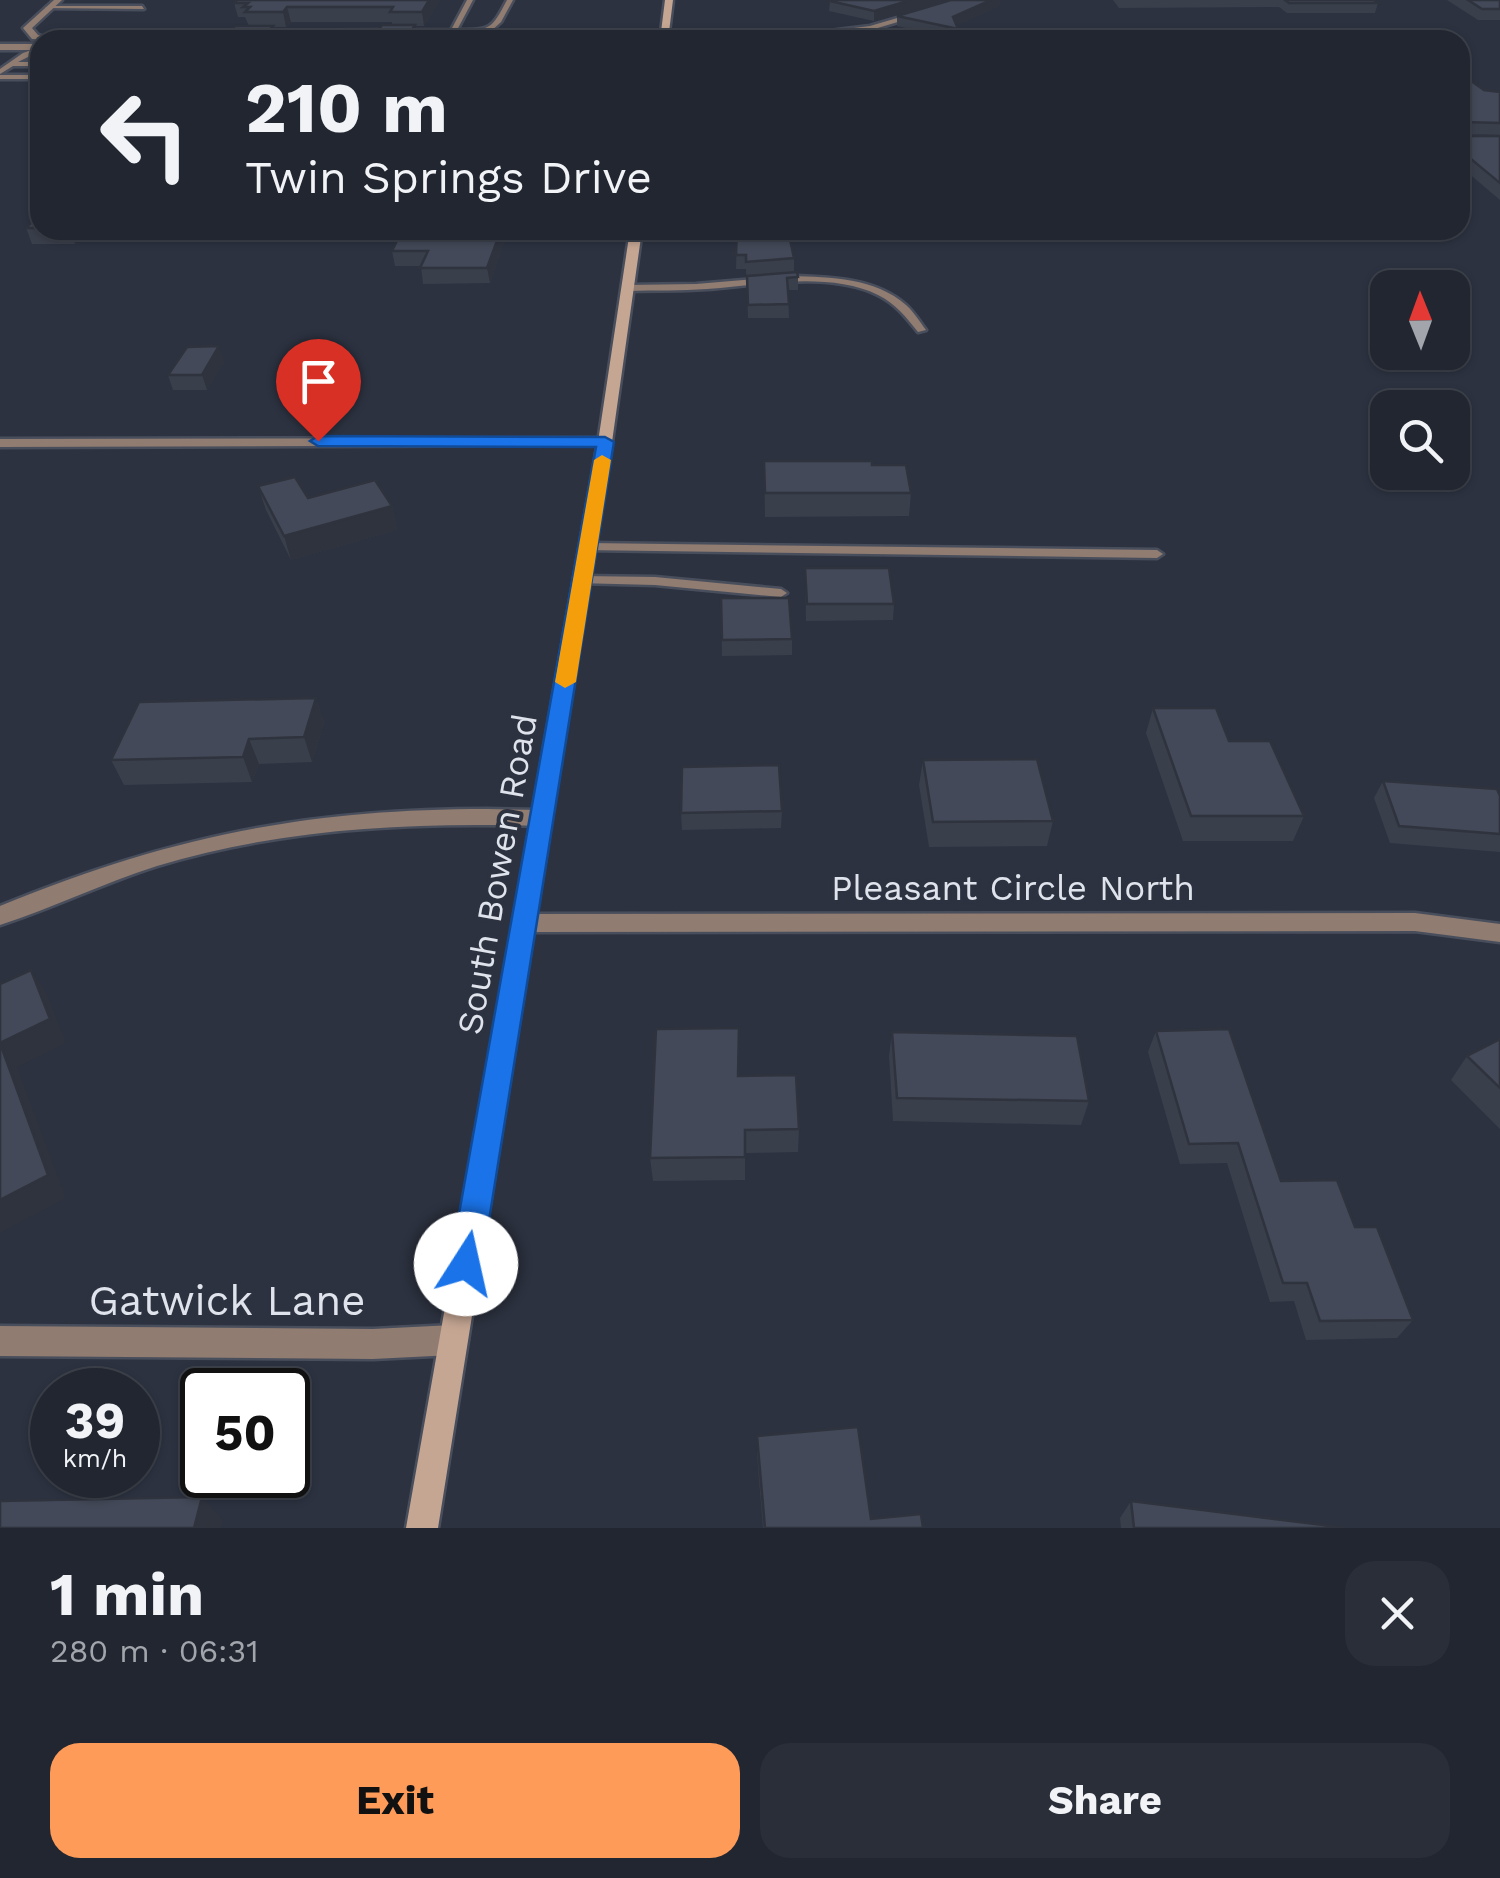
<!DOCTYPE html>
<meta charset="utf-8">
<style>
body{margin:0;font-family:"Work Sans",sans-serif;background:#292e38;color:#f1f3f6;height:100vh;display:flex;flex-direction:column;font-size:38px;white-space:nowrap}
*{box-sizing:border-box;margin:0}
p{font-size:32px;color:#a2a5ab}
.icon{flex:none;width:55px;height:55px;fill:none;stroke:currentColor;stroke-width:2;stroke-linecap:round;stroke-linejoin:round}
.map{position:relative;height:1528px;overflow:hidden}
.sheet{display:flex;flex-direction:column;background:#212630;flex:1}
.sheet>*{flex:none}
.guide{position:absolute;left:30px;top:30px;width:1440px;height:210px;border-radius:30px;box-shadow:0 2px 8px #0004,0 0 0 2px #3e434c;background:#212630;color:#f1f3f6;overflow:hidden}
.needle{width:65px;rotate:359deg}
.controls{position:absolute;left:1370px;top:270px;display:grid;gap:20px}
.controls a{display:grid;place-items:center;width:100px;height:100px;border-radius:20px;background:#212630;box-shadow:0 2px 8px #0004,0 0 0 2px #3e434c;font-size:50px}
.speed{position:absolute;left:30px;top:1368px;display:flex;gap:20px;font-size:50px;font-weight:700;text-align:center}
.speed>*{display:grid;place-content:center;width:130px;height:130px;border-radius:50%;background:#212630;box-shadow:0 2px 8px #0004,0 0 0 2px #3e434c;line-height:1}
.speed small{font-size:25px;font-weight:400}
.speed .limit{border:5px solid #111;border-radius:15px;background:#fff;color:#111}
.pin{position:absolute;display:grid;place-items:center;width:85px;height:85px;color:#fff;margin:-102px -42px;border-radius:50% 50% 50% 0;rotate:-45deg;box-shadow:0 0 10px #0007}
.pin .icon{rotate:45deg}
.me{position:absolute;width:110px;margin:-55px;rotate:10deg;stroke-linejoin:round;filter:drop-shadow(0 0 8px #0008)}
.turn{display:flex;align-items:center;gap:35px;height:210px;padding:0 50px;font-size:45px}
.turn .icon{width:130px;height:130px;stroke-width:2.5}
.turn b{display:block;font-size:70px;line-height:85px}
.round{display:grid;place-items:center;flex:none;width:105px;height:105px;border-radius:30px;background:#292e38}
.head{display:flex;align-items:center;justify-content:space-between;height:170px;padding:0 50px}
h1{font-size:60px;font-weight:700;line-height:75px}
.button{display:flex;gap:20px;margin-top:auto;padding:20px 50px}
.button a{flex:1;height:115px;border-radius:30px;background:#fe9b59;color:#111;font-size:40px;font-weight:700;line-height:115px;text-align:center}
.button a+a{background:#292e38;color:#f1f3f6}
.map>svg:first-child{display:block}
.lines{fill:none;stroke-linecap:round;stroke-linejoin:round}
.service-casing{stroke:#494e5c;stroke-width:5}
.minor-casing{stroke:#494e5c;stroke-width:5}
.tertiary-casing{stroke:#494e5c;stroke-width:5}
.secondary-casing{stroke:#494e5c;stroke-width:5}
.service{fill:#907c71;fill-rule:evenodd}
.minor{fill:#907c71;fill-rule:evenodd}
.tertiary{fill:#907c71;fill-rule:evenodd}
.secondary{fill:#c5a693;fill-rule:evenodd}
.wall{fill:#3a3f4c}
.shaded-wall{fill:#2f333e}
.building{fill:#434958;stroke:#2f333e;stroke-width:2.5}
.route{fill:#1a73e8;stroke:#114b97;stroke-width:2.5}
.slow{fill:#f59e0b}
.labels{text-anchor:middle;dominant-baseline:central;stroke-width:8;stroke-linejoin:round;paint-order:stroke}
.street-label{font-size:35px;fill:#dfe3ec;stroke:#2c3240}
.near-street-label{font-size:42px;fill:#dfe3ec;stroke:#2c3240}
</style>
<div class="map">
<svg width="1500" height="1528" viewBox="0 0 1500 1528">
<rect width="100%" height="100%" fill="#2c3240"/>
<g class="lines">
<defs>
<g id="service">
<path d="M467,0H473L457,30C491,30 491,30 507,0H513L501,22L489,33L486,40H480L482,34L175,35L165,40H157L174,31L451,30Z"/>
<path d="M142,6L144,9L45,8L48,6Z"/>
<path d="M40,47V51L18,62H40V66H13L0,74V69L23,53Z"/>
<rect x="0" y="75" width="40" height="4"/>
<path d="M792,276C830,277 876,278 906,305C914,312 920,322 926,330L918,332C906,317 896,304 878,295C830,271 758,285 707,289C681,291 654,290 628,291L623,288L628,285L696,284Z"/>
<path d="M588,543L1157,550L1163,554L1157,558L584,550L582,547Z"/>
<path d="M582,576L655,577L781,589L787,593L781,597L655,585L577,583V577Z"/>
</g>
<g id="minor">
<path d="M959,0H971L871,30L757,40L870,26Z"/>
<rect x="0" y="44" width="40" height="6"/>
<path d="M558,230H637L641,233L635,236L563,237L557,234Z"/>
<path d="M605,438L612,442L610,445L0,447V439Z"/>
<path d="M487,809L542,810L549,813L552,818L549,823L542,826C411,822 283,828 157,866C103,883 53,908 0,925V906C167,837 306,809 487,809Z"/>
<path d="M1415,913L1500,924V942L1415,931L525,932L517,929L514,923L517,917L525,914Z"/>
<path d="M453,1325L463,1330L468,1340L463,1350L453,1355L373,1359L0,1356V1326L373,1329Z"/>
</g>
<path id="tertiary" d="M54,0H62L32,28L38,35L55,40L32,39L23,28Z"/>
<g id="secondary">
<path d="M665,0H673L668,40H660Z"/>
<path d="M630,230H642L612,442L438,1528H406L598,442Z"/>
</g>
</defs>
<use href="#service" class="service-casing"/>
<use href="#minor" class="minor-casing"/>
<use href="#tertiary" class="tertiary-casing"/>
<use href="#secondary" class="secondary-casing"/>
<use href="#service" class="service"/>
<use href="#minor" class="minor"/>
<use href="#tertiary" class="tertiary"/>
<use href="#secondary" class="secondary"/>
</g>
<g class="wall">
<path d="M440,0L424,26H415L417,38L392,25V22H291L286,27H273L276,38L249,26L245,17H238L234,3Z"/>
<path d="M946,0L874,21L829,11L830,1Z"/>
<path d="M951,0H1000L999,6L956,26L958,29L956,40L897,26V16Z"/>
<path d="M1113,0H1374L1378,3L1375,13H1287L1279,7L1119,8Z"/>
<path d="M1447,0H1500V20H1478Z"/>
<path d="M1460,73L1484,90L1500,92V135L1463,134L1500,136V200L1460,166Z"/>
<path d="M40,214V230H88L75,244H32L26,228Z"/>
<path d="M239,230H295L286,239L241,237Z"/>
<path d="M508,230L490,283L423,284L421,266H395L392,251Z"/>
<path d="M737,230L794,258V272L798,277V290H788L789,318H748L746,269H736Z"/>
<path d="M224,361L207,390H173L168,375Z"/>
<path d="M764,461L872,465L911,493L909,516L765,517Z"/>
<path d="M258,486L308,498L392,506L397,530L291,560L266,510Z"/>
<path d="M805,568L894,604L893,620L806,621Z"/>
<path d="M721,598L792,639V655L722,656Z"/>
<path d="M316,698L324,723L312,762L259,764L252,782L124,785L111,760Z"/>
<path d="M1153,708L1304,816L1293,841H1183L1146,733Z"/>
<path d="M923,760L1053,821L1047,846L929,847L919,785Z"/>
<path d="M1383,781L1500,796V852L1390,843L1374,798Z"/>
<path d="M782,811L781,828L682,830L681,813Z"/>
<path d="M1156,1031L1281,1181L1355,1227L1413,1320L1397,1338L1306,1340L1294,1301L1270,1302L1227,1163L1180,1164L1148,1052Z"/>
<path d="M892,1032L1089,1101L1081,1125L893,1121L889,1056Z"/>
<path d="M1500,1039V1129L1451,1080L1467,1056Z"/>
<path d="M739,1076L799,1129L798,1152L745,1153V1180L653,1181L650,1158Z"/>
<path d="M757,1436L871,1519L923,1528H763L757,1455Z"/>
<path d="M1131,1501L1347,1528H1121L1120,1518Z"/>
</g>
<g class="shaded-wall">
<path d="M429,0H440L424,26L422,12Z"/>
<path d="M911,0H946L874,21V11Z"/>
<path d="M991,0H1000L999,6L952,28L953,17Z"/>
<path d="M287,7L291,22L286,27L283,12Z"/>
<path d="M415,25L417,38L416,40H406Z"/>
<path d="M273,26L276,38L275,40H260Z"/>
<path d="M70,230H88L75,244Z"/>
<path d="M284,230H295L286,239Z"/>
<path d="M501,230H508L490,283L487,268Z"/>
<path d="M219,346L224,361L207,390L202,375Z"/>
<path d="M392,506L397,530L291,560L284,536Z"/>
<path d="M316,698L324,723L312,762L304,737Z"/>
<path d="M249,739L259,764L252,782L243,757Z"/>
<path d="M31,970L47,994L66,1043L17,1067L66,1198L0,1233V1043Z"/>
<path d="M202,1497L223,1520L221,1528H194Z"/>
</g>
<g class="building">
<path d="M237,0H429L422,12H390L393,7H287L283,12H245L250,7H243L248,3H234Z"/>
<path d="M832,0H911L874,11L830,1Z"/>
<path d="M951,0H991L953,17L958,29L897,16Z"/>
<path d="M1285,0H1374L1378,3H1289Z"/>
<path d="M1468,0H1500V9H1482Z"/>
<path d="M382,25H415L406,40H371Z"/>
<path d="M235,26H273L260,40H220Z"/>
<path d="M1460,73L1484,90L1500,92V123L1464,122L1461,132L1464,136H1500V183L1460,150Z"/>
<path d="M40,214V228H26Z"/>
<path d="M402,230H501L487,268H420L428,251H392Z"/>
<path d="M737,230H788L794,258L746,262V255H736Z"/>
<path d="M797,272L798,277L787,278L789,304L748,305L747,276Z"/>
<path d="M219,346L202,375H168L187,347Z"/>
<path d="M764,461H872V465H906L911,493H765Z"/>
<path d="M295,477L308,498L375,480L392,506L284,536L258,486Z"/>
<path d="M805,568H889L894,604H807Z"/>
<path d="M721,598H789L792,639L722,640Z"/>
<path d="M316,698L304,737L249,739L243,757L111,760L139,702Z"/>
<path d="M1153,708H1216L1229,741H1270L1304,816H1191Z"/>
<path d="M1037,759L1053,821L933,822L923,760Z"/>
<path d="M779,765L782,811L681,813L682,767Z"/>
<path d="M1383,781L1497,789L1500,796V834L1399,826Z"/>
<path d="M31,970L50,1019L0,1043L48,1175L0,1200V984Z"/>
<path d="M739,1028L738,1076L796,1075L799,1129L745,1130V1157L650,1158L656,1029Z"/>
<path d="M1229,1029L1281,1181L1337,1180L1355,1227H1377L1413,1320L1320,1321L1307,1283H1283L1238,1143L1189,1144L1156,1031Z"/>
<path d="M892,1032L1077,1036L1089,1101L897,1098Z"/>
<path d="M1500,1039V1088L1467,1056Z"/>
<path d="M858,1427L871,1519L921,1514L923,1528H765L757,1436Z"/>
<path d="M202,1497L194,1528H0V1501Z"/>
<path d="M1131,1501L1347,1528H1134Z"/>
</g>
<path class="route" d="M605,437L614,442L482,1264L478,1276L466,1280L455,1276L450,1264L596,447L318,446L310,441L318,436Z"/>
<path class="slow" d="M602,455L611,460L576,682L565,688L555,682L594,460Z"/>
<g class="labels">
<g class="street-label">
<text transform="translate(497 874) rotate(-80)">South Bowen Road</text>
<text x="1013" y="888">Pleasant Circle North</text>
</g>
<g class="near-street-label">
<text x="227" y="1300">Gatwick Lane</text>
</g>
</g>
</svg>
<div class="controls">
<a><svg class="needle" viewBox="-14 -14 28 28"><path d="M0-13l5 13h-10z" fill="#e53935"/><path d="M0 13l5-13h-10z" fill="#a2a5ab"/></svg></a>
<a><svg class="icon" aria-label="search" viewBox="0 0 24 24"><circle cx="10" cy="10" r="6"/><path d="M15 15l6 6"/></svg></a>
</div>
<div class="speed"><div>39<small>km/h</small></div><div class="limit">50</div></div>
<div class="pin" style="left:318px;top:441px;background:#d93025"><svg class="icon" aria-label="arrive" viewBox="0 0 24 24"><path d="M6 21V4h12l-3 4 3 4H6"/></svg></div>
<svg class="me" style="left:466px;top:1264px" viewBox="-20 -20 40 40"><circle r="19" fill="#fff"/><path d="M0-13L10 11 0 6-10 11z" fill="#1a73e8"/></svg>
<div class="guide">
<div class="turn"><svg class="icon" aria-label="left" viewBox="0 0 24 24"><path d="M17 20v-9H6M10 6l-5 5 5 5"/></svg><div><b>210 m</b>Twin Springs Drive</div></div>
</div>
</div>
<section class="sheet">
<div class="head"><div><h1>1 min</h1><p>280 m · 06:31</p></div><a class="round"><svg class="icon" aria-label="close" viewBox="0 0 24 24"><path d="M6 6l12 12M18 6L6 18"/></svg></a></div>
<div class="button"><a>Exit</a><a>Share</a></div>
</section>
